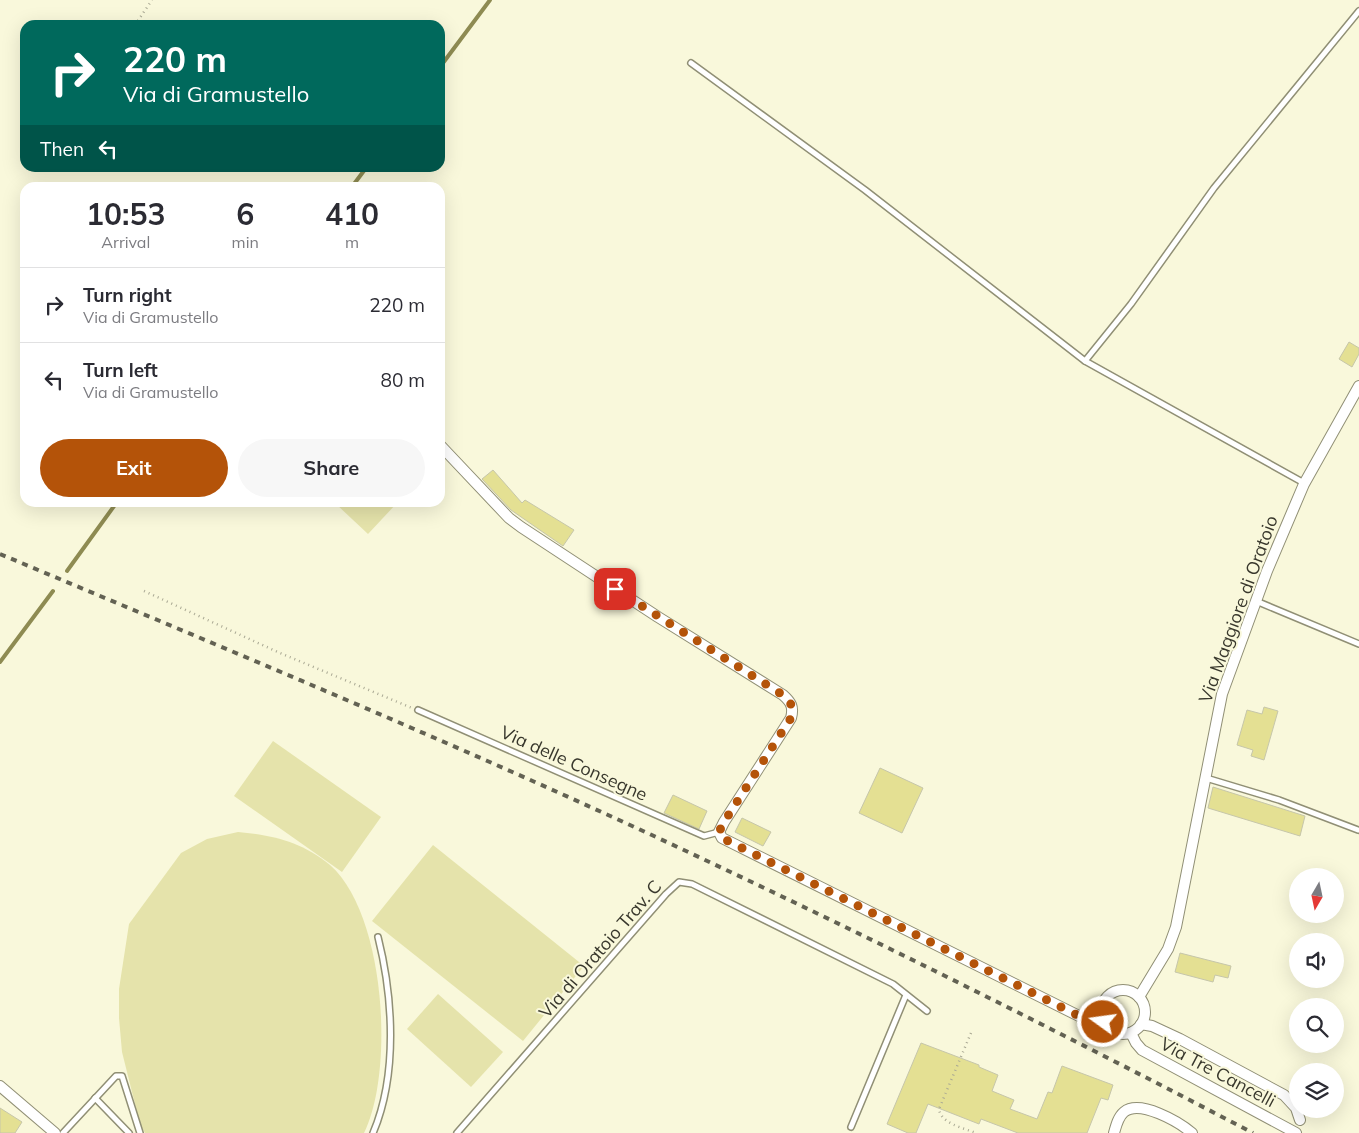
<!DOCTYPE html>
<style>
body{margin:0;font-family:Mulish,sans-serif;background:#f7f7f7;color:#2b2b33;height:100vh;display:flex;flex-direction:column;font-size:19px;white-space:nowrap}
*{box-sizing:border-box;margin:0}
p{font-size:16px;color:#7c7c81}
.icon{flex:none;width:28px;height:28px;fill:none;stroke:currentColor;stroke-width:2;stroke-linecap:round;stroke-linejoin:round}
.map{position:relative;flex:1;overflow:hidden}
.panel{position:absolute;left:20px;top:182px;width:425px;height:325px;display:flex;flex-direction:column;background:#fff;border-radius:15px;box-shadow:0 5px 20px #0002}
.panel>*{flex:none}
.top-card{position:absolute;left:20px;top:20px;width:425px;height:152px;border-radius:15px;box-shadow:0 5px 20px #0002;background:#00695c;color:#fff;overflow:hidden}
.needle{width:32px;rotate:189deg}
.tools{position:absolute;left:1289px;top:868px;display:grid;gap:10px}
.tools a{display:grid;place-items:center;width:55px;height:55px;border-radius:50%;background:#fff;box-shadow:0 5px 20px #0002;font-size:25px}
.pin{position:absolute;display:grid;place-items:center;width:42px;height:42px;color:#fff;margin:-21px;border-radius:10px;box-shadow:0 2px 8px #0006}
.me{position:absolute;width:55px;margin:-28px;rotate:284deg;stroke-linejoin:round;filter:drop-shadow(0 0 4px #0008)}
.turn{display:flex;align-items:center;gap:18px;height:105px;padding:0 20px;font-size:22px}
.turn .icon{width:65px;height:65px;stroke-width:2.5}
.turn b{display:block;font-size:35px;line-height:42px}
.then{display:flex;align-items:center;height:48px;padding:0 20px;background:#0003;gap:10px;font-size:19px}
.eta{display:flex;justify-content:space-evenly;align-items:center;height:85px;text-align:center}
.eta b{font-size:30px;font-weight:700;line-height:35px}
.action{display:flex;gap:10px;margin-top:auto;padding:10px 20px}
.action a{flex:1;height:58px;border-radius:30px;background:#b45309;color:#fff;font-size:20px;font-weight:700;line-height:58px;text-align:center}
.action a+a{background:#f7f7f7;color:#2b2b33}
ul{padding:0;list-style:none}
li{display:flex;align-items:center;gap:15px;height:75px;padding:0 20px;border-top:1px solid #e1e1e2}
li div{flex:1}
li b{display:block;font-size:19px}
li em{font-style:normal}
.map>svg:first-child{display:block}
.green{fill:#e5e3ab}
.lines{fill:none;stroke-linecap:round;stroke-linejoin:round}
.stream{stroke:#8e8b52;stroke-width:4}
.building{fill:#e4e093;stroke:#c6c6aa}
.lane-casing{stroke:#908f75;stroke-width:8}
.street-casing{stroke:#908f75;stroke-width:12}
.path{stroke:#aaa994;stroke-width:2.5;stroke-dasharray:1 4;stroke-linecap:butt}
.lane{stroke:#fff;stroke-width:5}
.street{stroke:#fff;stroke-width:10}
.rail{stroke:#636253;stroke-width:4;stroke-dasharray:6 6;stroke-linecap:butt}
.route{stroke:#b45309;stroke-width:9;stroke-dasharray:0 16.2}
.labels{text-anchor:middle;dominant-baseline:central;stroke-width:4;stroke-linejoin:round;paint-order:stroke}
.street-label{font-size:18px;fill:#39382d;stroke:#f9f8db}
</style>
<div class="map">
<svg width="1359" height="1133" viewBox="0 0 1359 1133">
<rect width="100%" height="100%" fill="#f9f8db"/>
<g class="green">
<path d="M335,503H397L368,534Z"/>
<path d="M273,741L381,817L342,872L234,796Z"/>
<path d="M238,832C273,835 302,842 330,865C385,913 395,1070 364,1133H145L140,1124L122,1052L119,1018V989L129,924L181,853L207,839Z"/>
<path d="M433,845L584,966L523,1041L372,921Z"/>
<path d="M438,994L503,1052L471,1087L407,1029Z"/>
</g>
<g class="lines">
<g class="stream">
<path d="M440,67L490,0"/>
<path d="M351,188L366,168"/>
<path d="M67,571L117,502"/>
<path d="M0,662L53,591"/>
</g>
</g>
<g class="building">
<path d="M1349,342L1359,348V354L1352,367L1339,359Z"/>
<path d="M493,470L522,503L525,500L574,530L563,546L511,510L482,479Z"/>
<path d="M1264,707L1278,711L1264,760L1251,756L1253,750L1237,745L1247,710L1262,714Z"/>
<path d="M880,768L923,788L902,833L859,813Z"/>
<path d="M1213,787L1305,816L1300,836L1208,808Z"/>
<path d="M673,795L707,811L699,829L664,813Z"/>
<path d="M742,818L771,832L763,846L735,832Z"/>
<path d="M1180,953L1231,966L1228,978L1215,975L1213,982L1175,972Z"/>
<path d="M921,1043L979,1065V1067L998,1075L992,1091L1014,1100L1010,1109L1037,1119L1048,1092L1052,1093L1062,1066L1113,1085L1108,1100L1101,1098L1087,1133H1018L981,1119L979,1124L928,1104L916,1133H908L887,1124Z"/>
<path d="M0,1108L22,1122L15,1133H0Z"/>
</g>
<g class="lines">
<defs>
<g id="lane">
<path d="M691,63L865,190L1085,361L1304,483"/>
<path d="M1085,361L1131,304L1214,188L1359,11"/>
<path d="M1256,601L1359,644"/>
<path d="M418,710L704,836L719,832"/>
<path d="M1206,778L1279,800L1358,830"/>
<path d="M95,1098L129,1133"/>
<path d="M851,1127L906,995"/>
<path d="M63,1133L116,1076H122L140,1133"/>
<path d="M373,1133C398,1074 393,997 378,937"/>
<path d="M457,1133L666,894L679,882L692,884L893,984L927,1011"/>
</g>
<g id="street">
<path d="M440,445L509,518L521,527L658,617L783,695C791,702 794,707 791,718L724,822L719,832L722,838L1079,1016L1103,1022"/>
<circle cx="1123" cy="1012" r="22"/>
<path d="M1139,997L1168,949L1176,927L1222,694L1267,571L1304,484L1359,386"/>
<path d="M1141,1024L1152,1026L1180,1039L1284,1095L1296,1108L1300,1120"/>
<path d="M1131,1033L1136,1043L1142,1050L1296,1133"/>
<path d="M0,1086L55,1133"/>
<path d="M1114,1133C1116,1126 1118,1117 1124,1112C1140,1099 1179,1122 1192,1133"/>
</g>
</defs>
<use href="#lane" class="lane-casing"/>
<use href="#street" class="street-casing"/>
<g class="path">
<path d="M135,25L152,0"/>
<path d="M144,591L280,653L412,708"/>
<path d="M971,1033L939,1109C941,1124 964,1128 976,1133"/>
</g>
<use href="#lane" class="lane"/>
<use href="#street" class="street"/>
<path class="rail" d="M0,554C219,646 440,737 656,837C858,931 1056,1030 1253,1133"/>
</g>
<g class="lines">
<path class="route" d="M615,589L783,695C791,702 794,707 791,718L724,822L719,832L722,838L1079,1016L1103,1022"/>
</g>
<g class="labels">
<g class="street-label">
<text transform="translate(1238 609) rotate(-70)">Via Maggiore di Oratoio</text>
<text transform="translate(574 763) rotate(24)">Via delle Consegne</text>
<text transform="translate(600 949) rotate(-49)">Via di Oratoio Trav. C</text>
<text transform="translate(1218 1072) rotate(28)">Via Tre Cancelli</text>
</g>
</g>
</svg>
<div class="tools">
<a><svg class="needle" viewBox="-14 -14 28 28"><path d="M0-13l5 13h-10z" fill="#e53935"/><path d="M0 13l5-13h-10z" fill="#7c7c81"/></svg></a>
<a><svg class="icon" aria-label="sound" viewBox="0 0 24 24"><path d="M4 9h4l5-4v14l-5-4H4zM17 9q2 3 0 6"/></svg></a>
<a><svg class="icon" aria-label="search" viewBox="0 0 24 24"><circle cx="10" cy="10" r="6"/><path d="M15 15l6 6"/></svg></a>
<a><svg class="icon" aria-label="layers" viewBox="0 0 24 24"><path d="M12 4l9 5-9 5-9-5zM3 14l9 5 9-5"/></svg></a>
</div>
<div class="pin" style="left:615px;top:589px;background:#d93025"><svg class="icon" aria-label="arrive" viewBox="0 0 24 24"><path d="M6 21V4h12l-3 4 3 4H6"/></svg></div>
<svg class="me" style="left:1103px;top:1022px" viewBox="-20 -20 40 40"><circle r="17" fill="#b45309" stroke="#fff" stroke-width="3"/><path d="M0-11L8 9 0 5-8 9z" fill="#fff"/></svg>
<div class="top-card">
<div class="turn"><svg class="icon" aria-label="right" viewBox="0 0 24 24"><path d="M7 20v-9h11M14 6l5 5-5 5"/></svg><div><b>220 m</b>Via di Gramustello</div></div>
<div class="then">Then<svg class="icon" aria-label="left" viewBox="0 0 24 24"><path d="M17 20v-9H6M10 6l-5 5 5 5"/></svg></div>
</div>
<section class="panel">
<div class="eta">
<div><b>10:53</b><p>Arrival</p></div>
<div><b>6</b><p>min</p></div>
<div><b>410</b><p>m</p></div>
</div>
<ul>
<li><svg class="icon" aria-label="right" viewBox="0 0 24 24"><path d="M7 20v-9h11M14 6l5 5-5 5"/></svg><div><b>Turn right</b><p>Via di Gramustello</p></div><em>220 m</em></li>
<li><svg class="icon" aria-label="left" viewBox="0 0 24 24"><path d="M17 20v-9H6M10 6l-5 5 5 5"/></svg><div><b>Turn left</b><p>Via di Gramustello</p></div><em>80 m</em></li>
</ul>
<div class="action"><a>Exit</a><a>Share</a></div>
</section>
</div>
